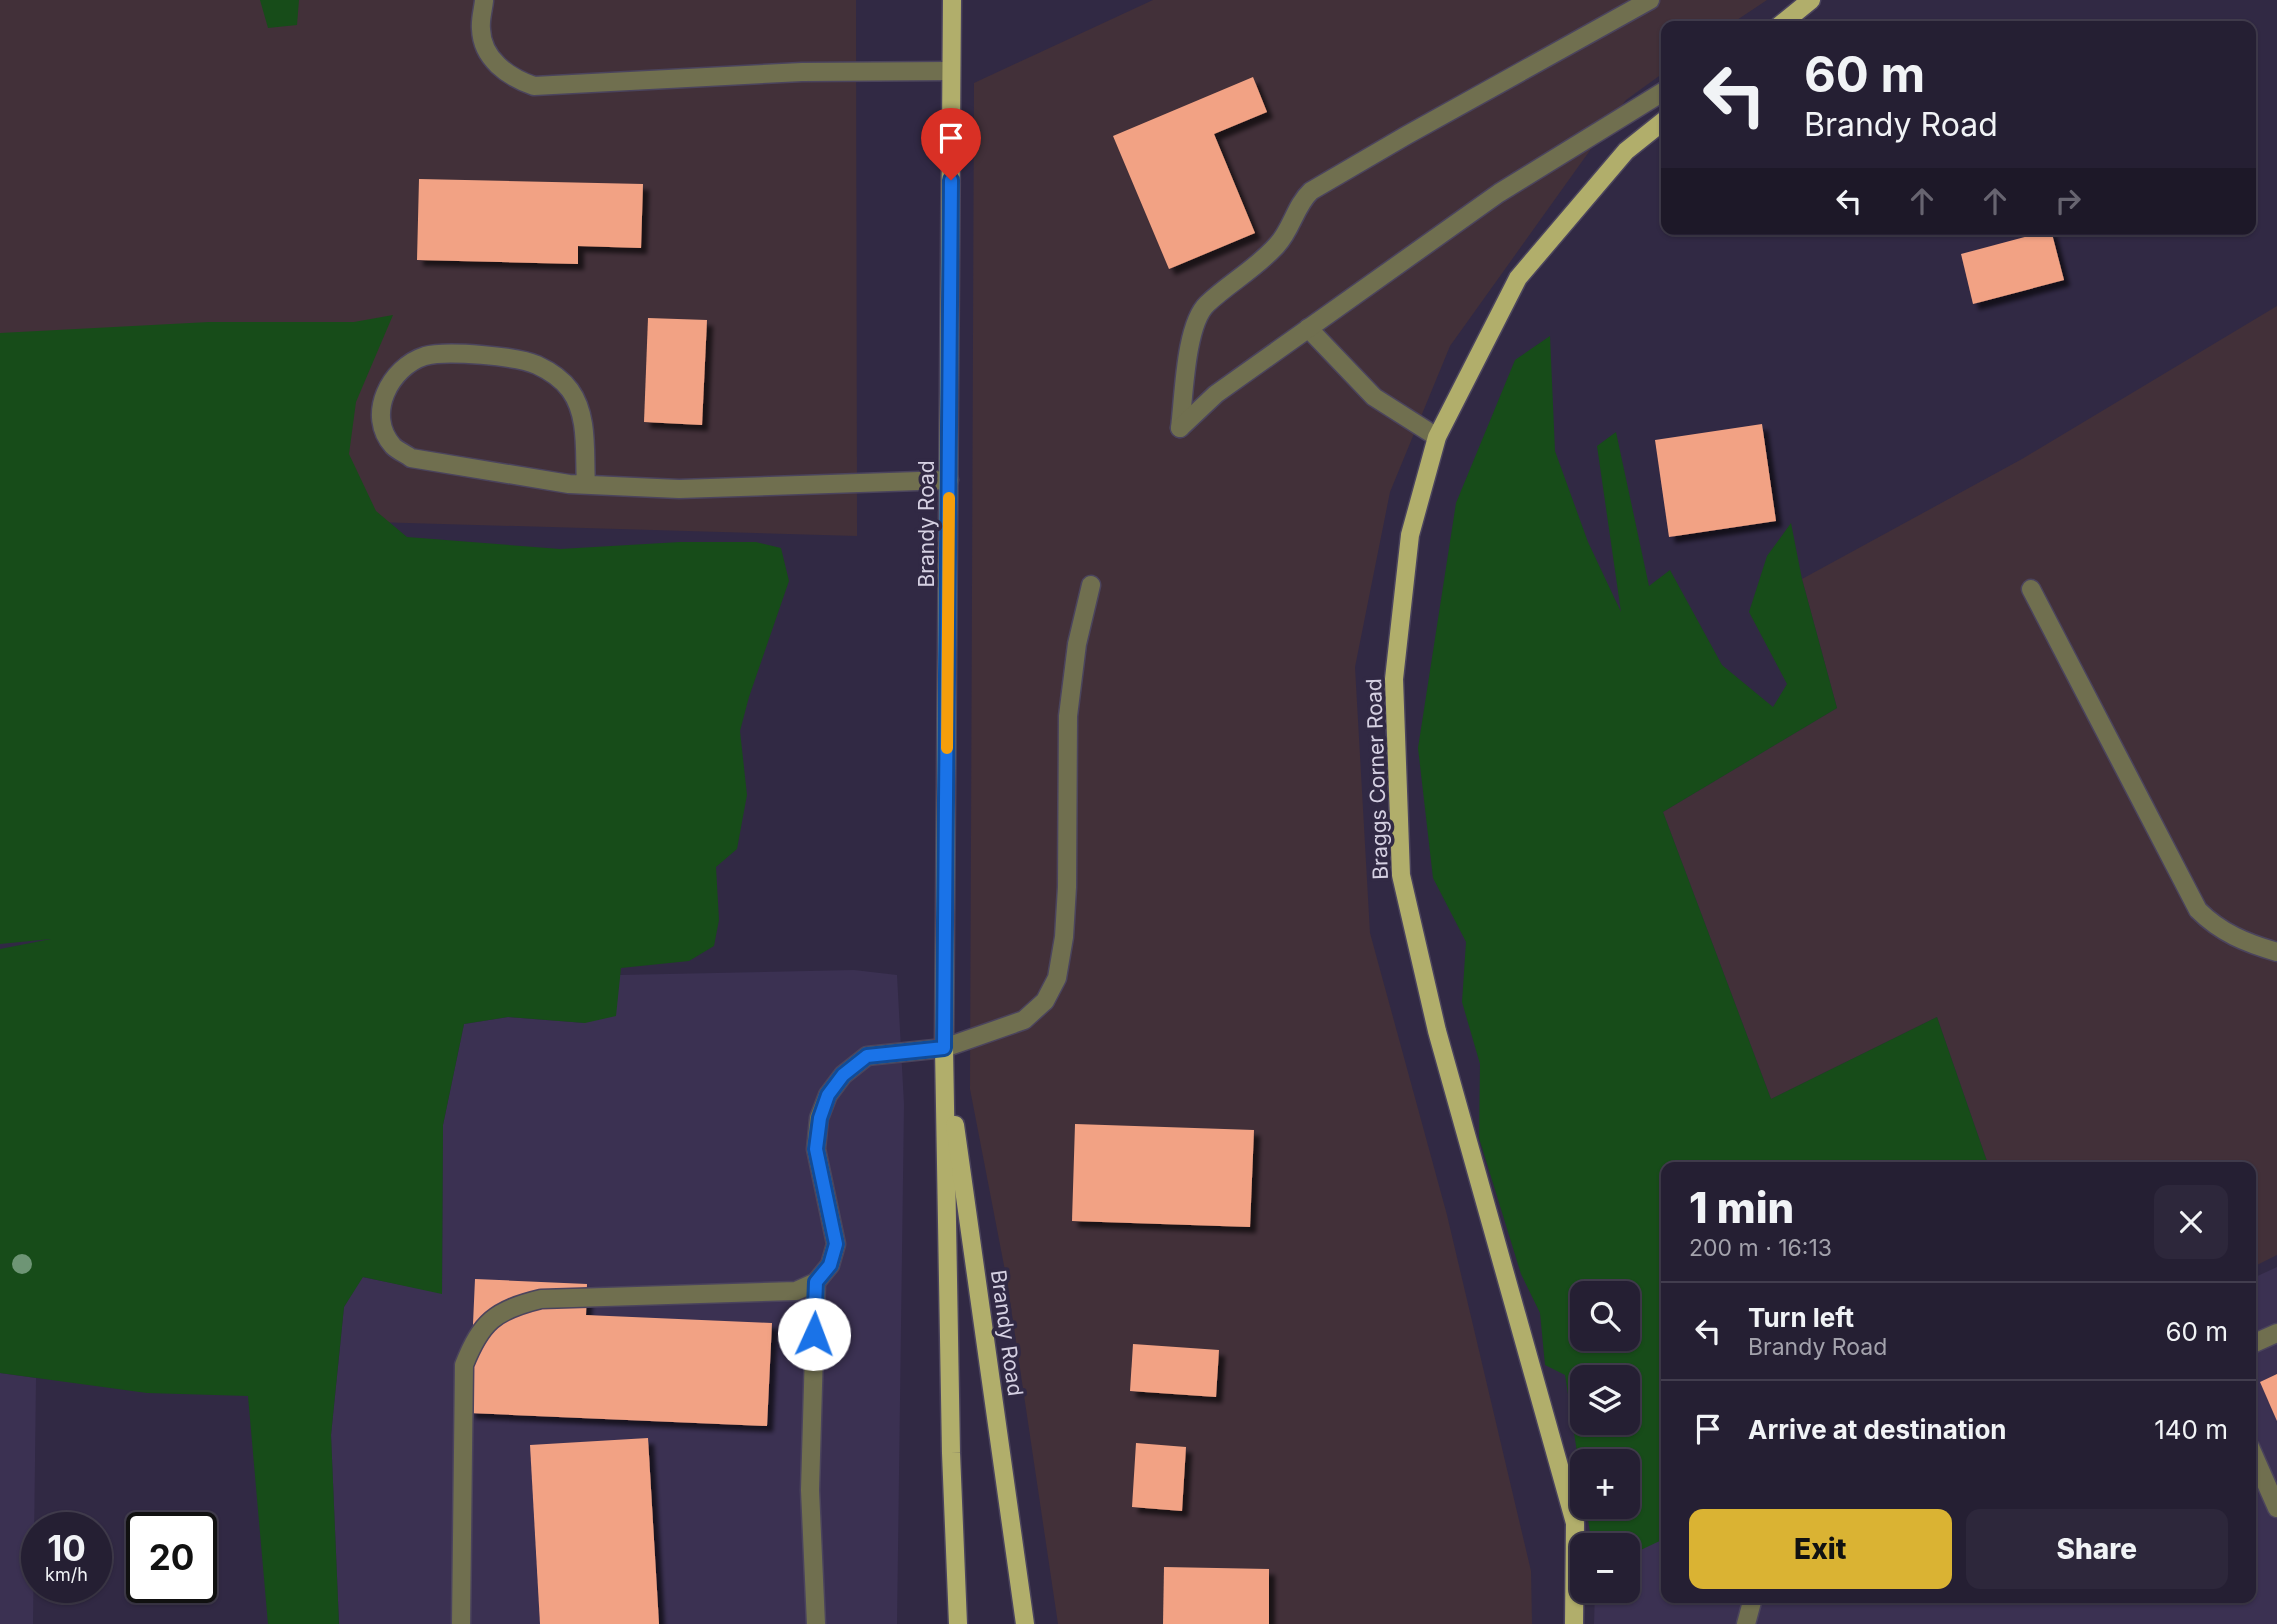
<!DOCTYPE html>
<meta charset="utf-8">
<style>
body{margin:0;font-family:Inter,sans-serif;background:#2d273b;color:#f1f3f6;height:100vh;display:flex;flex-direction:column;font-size:26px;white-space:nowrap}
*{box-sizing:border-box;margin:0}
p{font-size:23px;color:#a3a2ac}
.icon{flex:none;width:38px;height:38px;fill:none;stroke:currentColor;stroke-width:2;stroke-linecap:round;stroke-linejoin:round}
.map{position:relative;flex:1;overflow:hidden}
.sheet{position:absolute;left:1661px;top:1162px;width:595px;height:441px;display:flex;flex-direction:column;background:#251f33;border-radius:14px;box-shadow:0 2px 5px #0004,0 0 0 2px #423d4e}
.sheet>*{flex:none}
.banner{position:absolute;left:1661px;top:21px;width:595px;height:214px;border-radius:14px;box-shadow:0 2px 5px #0004,0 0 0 2px #423d4e;background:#251f33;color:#f1f3f6;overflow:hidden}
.tools{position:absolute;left:1570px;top:1281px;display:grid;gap:14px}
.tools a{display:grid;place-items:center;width:70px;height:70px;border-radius:14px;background:#251f33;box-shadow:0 2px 5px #0004,0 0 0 2px #423d4e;font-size:35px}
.speed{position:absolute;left:21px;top:1512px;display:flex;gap:14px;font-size:35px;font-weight:700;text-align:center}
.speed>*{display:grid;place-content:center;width:91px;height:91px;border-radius:50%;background:#251f33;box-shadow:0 2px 5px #0004,0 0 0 2px #423d4e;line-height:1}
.speed small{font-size:18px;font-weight:400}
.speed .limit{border:4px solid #111;border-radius:10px;background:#fff;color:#111}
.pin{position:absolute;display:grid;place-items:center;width:60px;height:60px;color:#fff;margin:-72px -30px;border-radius:50% 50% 50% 0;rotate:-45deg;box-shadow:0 0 7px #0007}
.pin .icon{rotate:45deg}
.me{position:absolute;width:77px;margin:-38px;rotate:2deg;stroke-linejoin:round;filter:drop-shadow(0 0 5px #0008)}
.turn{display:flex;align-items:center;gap:24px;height:147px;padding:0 28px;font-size:32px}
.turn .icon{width:91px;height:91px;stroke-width:2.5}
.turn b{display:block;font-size:49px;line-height:60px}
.lanes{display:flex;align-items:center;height:66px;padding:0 28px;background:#0003;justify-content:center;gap:35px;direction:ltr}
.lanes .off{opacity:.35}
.round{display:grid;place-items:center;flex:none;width:74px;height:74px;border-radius:14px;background:#2d273b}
.overview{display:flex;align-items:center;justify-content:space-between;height:119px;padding:0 28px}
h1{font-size:42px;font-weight:800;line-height:52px}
.button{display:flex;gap:14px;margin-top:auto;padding:14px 28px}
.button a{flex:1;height:80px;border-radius:14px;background:#dab333;color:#111;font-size:28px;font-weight:800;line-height:80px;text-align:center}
.button a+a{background:#2d273b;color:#f1f3f6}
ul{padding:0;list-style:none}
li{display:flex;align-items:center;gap:21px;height:98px;padding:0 28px;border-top:2px solid #423d4e}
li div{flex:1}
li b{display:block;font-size:26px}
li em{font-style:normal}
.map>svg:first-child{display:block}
.built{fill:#3b3152}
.industrial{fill:#423039}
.green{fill:#174c19;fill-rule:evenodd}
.building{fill:#f2a284;filter:url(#shadow)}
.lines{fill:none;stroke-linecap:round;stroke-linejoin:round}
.minor-casing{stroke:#4b445d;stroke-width:21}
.major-casing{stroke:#4b445d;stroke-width:21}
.minor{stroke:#706f4f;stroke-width:18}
.major{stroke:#b1ae6b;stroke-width:18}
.tree{fill:#6e9575}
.route-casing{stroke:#114b97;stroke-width:18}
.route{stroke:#1a73e8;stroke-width:12}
.slow{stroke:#f59e0b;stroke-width:12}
.labels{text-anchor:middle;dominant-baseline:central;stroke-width:7;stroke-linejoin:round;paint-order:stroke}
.street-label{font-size:21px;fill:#d5d0e2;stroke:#312944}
</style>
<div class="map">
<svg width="2277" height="1624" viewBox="0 0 2277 1624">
<defs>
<filter id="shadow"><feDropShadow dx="6" dy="6" stdDeviation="2" flood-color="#0009"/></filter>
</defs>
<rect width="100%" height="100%" fill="#312944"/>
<g class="built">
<path d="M854,970L897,975L904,1104L897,1624H339L331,1435L344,1307L362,1277L442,1293L443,1125L464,1024L508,1017L585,1023L620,975Z"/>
<path d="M2277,1267V1624H1594L1595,1591H1628V1553L1666,1533V1598H2250L2251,1279Z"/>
<path d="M0,1373L36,1378L33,1624H0Z"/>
</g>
<g class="industrial">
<path d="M0,0H856L857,536L0,511Z"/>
<path d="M1153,0H1767L1728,26H1666V71L1626,100L1450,346L1390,492L1355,667L1370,933L1447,1215L1531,1571L1532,1624H1058L1007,1281L970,1089L974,83Z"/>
<path d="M2277,306V1255L2251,1268L2250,1167H1989L1937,1017L1771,1099L1663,812L1837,708L1802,579L2022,459Z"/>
</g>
<g class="green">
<path d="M260,0H299L297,25L268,28Z"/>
<path d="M393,315L356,402L349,454L376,511L407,537L560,549L680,542H756L781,548L789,581L749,697L740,731L747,795L737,849L716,867L719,920L714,946L689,961L621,968L616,1016L585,1023L508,1017L464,1024L443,1125L442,1294L363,1277L344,1307L331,1435L339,1624H268L248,1396L147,1393L0,1373V949L51,939L0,944V333L209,322H354Z"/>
<path d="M1550,336L1555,451L1588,542L1621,612L1597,446L1616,432L1649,586L1670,570L1722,665L1773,707L1787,684L1749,612L1767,556L1791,523L1802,579L1837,708L1663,812L1771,1099L1937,1017L1989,1167H1666V1538L1628,1556V1545H1592L1586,1507H1628V1461H1582V1484L1565,1375L1545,1365L1540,1313L1521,1274L1479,1138L1480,1064L1462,1002L1466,942L1433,878L1418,748L1456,503L1515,360ZM1628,1293V1339H1582V1293ZM1628,1377V1423H1582V1377Z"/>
</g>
<g class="building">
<path d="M1253,77L1267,112L1214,134L1255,233L1169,269L1113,136Z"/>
<path d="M419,179L643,184L641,248L578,246V264L417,260Z"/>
<path d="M2051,230L2064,280L1973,304L1961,254Z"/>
<path d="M648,318L707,320L702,425L644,422Z"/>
<path d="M1762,424L1776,521L1669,537L1655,440Z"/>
<path d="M1075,1124L1254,1130L1250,1227L1072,1221Z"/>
<path d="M475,1279L587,1284L586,1315L772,1323L767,1426L469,1413Z"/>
<path d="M1133,1344L1219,1350L1216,1397L1130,1391Z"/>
<path d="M2277,1374V1421L2260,1382Z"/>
<path d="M648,1438L659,1624H540L530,1445Z"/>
<path d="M1136,1443L1186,1447L1182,1511L1132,1507Z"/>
<path d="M1164,1567L1269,1569V1624H1163Z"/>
</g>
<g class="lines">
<defs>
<g id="minor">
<path d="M484,1C483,10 480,20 481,29C482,59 508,77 534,86L802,72L951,71"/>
<path d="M1308,328L1374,397L1437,437"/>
<path d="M1180,428C1184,397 1185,325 1207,304C1229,283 1257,268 1277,245C1292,229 1295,206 1311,191L1407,135L1650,0"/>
<path d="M1180,428L1216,394L1499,193L1666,90"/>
<path d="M586,484C584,454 589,416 570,390C562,379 550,371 537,365C517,356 446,350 425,356C390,367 365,415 393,446C398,451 406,454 411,458L569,484L679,489L949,480"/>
<path d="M2031,589L2198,910C2221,933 2246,943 2277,952"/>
<path d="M2250,1345L2277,1333"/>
<path d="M2250,1447L2277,1508"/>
<path d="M461,1624L464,1365C481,1322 495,1310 541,1299L796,1291L816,1282L830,1265L836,1244L816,1149L819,1118L828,1095L843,1075L867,1056L944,1048L1024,1020L1045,1001L1057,978L1064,937L1067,887L1068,716L1077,644L1091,585"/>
<path d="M816,1624L810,1490L816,1282"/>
<path d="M1746,1624L1753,1598"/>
</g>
<g id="major">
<path d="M952,0L944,1048L951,1453L958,1624"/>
<path d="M1779,26L1811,0"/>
<path d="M955,1125L1025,1624"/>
<path d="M1574,1624L1575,1523L1437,1031L1401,875L1394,679L1410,535L1437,437L1518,278L1626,151L1666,119"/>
</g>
</defs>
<use href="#minor" class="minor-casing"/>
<use href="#major" class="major-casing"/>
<use href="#minor" class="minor"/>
<use href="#major" class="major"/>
</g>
<circle class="tree" cx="22" cy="1264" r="10"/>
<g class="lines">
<defs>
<path id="route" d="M814,1334L816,1282L830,1265L836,1244L816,1149L820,1118L828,1095L843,1075L867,1056L944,1048L951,180"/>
</defs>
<use href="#route" class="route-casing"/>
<use href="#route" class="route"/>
<path class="slow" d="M947,748L949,498"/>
</g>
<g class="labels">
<g class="street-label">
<text transform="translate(926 524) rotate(-90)">Brandy Road</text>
<text transform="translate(1377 779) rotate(-92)">Braggs Corner Road</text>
<text transform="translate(1007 1333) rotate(82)">Brandy Road</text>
</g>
</g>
</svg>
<div class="tools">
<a><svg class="icon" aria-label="search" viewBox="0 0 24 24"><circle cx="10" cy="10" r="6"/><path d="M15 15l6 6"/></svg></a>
<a><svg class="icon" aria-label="layers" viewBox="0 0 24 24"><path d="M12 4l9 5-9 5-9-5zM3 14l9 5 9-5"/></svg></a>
<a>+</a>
<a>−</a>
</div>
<div class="speed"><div>10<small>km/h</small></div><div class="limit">20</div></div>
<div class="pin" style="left:951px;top:180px;background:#d93025"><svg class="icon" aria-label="arrive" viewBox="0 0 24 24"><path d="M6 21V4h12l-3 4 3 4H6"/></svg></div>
<svg class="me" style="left:814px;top:1334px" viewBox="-20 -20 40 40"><circle r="19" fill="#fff"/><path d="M0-13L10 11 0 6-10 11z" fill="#1a73e8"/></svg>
<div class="banner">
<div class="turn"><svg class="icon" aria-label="left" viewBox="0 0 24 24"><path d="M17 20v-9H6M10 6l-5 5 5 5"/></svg><div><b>60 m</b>Brandy Road</div></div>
<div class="lanes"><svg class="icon" aria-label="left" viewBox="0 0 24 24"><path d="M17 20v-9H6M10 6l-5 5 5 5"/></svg><svg class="icon off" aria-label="ahead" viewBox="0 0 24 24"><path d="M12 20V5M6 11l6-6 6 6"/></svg><svg class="icon off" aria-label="ahead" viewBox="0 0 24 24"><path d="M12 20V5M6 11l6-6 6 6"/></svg><svg class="icon off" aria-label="right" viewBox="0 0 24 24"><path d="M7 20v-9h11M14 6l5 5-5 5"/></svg></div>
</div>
<section class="sheet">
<div class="overview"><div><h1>1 min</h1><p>200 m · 16:13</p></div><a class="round"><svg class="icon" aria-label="close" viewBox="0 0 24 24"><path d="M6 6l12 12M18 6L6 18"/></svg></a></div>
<ul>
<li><svg class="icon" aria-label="left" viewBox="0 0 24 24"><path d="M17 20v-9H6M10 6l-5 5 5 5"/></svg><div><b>Turn left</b><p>Brandy Road</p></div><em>60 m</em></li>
<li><svg class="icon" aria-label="arrive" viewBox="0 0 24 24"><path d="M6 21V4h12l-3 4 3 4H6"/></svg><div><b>Arrive at destination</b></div><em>140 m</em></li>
</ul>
<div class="button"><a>Exit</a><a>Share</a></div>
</section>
</div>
